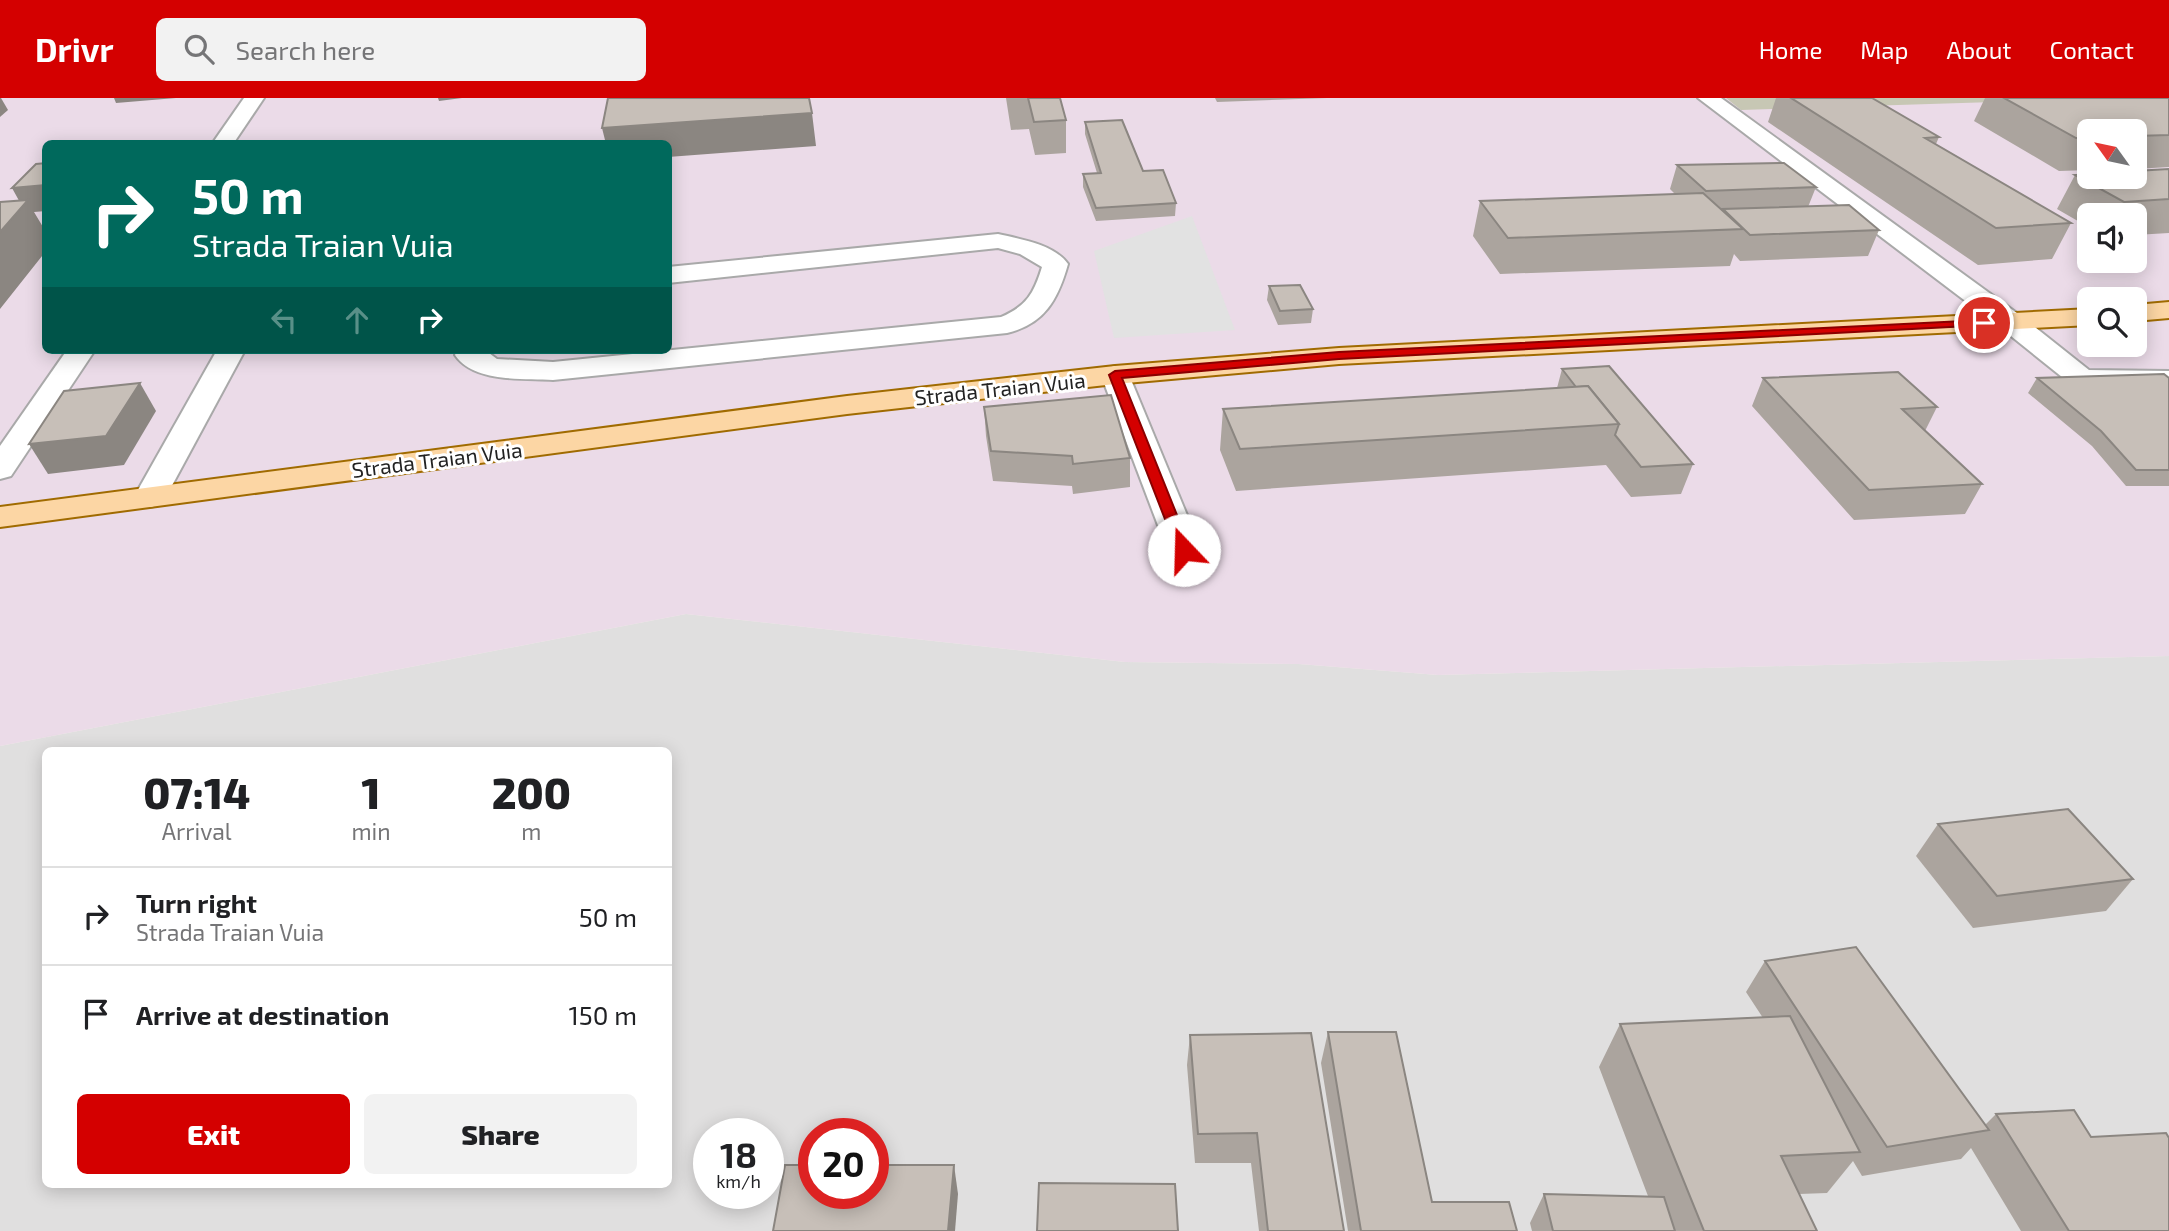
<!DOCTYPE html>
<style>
body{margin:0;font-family:"Exo 2",sans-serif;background:#f2f2f2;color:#202124;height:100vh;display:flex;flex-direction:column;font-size:26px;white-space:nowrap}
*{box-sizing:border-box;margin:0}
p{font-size:23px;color:#757577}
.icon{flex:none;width:38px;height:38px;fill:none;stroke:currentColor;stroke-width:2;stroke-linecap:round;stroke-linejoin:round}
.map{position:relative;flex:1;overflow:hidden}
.details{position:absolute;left:42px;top:649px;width:630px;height:441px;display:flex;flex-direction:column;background:#fff;border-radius:10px;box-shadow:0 4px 18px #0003}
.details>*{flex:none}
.hud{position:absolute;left:42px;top:42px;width:630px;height:214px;border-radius:10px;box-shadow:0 4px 18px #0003;background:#00695c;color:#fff;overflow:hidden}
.needle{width:46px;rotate:303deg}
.tools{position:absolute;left:2077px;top:21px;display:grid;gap:14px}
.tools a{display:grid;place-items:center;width:70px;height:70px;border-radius:10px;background:#fff;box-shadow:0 4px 18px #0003;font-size:35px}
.speed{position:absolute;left:693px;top:1020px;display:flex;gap:14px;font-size:35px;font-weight:700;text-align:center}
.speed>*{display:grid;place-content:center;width:91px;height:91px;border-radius:50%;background:#fff;box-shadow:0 4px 18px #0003;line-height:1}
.speed small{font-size:18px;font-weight:400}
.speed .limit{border:10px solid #d22;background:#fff;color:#111}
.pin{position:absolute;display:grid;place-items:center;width:60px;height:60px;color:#fff;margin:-30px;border:4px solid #fff;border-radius:50%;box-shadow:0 2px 7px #0007}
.me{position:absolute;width:77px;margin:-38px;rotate:339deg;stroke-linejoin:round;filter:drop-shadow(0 0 5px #0008)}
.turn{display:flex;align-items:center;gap:24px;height:147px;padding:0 35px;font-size:32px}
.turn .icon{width:91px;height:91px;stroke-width:2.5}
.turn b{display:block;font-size:49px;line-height:60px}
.lanes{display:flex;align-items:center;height:66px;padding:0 35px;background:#0003;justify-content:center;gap:35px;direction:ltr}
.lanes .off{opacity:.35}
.eta{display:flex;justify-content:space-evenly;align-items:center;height:119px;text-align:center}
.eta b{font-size:42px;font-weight:800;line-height:49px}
.cta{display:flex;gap:14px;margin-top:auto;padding:14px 35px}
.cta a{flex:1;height:80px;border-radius:10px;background:#d40000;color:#fff;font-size:28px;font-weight:800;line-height:80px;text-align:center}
.cta a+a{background:#f2f2f2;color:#202124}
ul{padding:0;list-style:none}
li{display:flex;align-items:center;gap:21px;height:98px;padding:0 35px;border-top:2px solid #e0e0e0}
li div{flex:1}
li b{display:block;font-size:26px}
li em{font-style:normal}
header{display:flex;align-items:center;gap:42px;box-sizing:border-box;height:98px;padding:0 35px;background:#d40000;color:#fff}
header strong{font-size:33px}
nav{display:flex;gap:38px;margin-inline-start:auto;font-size:24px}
.search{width:490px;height:63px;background:#f2f2f2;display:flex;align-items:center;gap:18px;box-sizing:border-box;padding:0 24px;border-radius:10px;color:#757577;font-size:26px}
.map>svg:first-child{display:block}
.residential{fill:#e0dfdf;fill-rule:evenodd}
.industrial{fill:#ebdbe8;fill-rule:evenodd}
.construction{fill:#c7c7b4}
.parking{fill:#e2e2e2}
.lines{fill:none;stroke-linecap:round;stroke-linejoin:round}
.minor-casing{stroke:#a9a9a9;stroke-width:4}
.major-casing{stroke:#a06b00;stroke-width:4}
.minor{fill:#fff;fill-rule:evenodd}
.major{fill:#fcd6a4;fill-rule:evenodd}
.wall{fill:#aba49e}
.shaded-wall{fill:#8b8681}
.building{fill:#c7bfb8;stroke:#8b8681;stroke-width:2}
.route{fill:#d40000;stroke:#8a0000;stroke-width:2}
.labels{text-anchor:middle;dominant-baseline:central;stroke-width:6;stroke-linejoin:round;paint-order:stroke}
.far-street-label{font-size:21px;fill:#222;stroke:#fff}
</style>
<header>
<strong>Drivr</strong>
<div class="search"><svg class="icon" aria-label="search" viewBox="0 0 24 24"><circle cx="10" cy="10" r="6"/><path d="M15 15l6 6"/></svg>Search here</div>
<nav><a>Home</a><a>Map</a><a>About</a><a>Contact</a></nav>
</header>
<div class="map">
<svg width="2169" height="1133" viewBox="0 0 2169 1133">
<rect width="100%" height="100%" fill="#f2efe9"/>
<path class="residential" d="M686,516L1125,564L1299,566L1438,577L2169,558V1133H0V648ZM46,653H668V1087H46ZM709,1036H768V1096H709ZM814,1036H873V1096H814Z"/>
<path class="industrial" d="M0,0H2169V558L1438,577L1299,566L1125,564L686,516L0,648ZM2090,33H2135V79H2090ZM46,46H668V252H46ZM2090,117H2135V163H2090ZM2090,201H2135V247H2090Z"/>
<path class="construction" d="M1726,0H2125L1741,12Z"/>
<path class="parking" d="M1192,118L1235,232L1114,240L1094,153Z"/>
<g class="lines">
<defs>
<g id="minor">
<path d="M244,0H264L233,46H212Z"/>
<path d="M1698,0H1721L2021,218L2089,272L2169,273V291L2082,290L2072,287L2001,230Z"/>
<path d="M998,136C1020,141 1054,146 1068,166C1058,201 1045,226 1007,235L553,282C523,280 474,285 455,257L457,252H485L497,261L553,264L1001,219C1027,208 1034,195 1042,169L1020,156L998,150L668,185V169Z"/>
<path d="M67,252H95L11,378L0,381V348Z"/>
<path d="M217,252H245L162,406L150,409L138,406L134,399Z"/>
<path d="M1115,268L1125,271L1129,277L1201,451L1196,458L1184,461L1172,458L1167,451L1101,277L1105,271Z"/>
</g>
<g id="major">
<path d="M2169,204V220L2135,223V207Z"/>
<path d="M2090,211V227L1339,266L1115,286L847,316L0,429V409L847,298L1115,268L1339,250Z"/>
</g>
</defs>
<use href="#minor" class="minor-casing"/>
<use href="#major" class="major-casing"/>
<use href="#minor" class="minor"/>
<use href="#major" class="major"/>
</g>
<g class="wall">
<path d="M1006,0H1060L1066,22V55L1035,57L1029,31L1011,32Z"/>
<path d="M1215,0H1327L1217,4Z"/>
<path d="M1776,0H1872L1939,39L1936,46L2071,125L2052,161L1978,167L1768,24Z"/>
<path d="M1985,0H2169V69L2135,71V33H2090V72L2059,73L1974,23Z"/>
<path d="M1085,24L1143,73L1176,105L1175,118L1096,123L1083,89V76L1097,75L1085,36Z"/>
<path d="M1677,67L1816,89L1808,109L1879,132L1868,158L1740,163L1734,156L1730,168L1500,176L1473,138L1480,103L1675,96L1670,91Z"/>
<path d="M2169,71V135L2135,137V117H2090V130L2057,111L2075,77Z"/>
<path d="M1269,188L1313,211L1311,225L1278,227L1267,202Z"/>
<path d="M1562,271L1693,366L1681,396L1631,399L1606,367L1236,393L1220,352L1223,311L1557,290Z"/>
<path d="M1763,280L1937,309L1925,333L1982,386L1965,416L1854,422L1752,308Z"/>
<path d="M2037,280H2169V388H2126L2092,348L2028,295Z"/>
<path d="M984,309L1130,360V389L1073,396L1072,388L993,383L986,338Z"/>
<path d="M1938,726L2133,781L2106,813L1973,830L1916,758Z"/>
<path d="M1765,863L1985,1027L1996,1016L2091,1039L2169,1133H2021L1971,1050L1961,1061L1862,1078L1853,1063L1827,1095L1799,1096L1817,1133H1532L1530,1125L1544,1096L1648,1098L1599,969L1620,926L1763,920L1746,894Z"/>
<path d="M1328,934L1432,1104L1517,1133H1348L1321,965Z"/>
<path d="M1190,937L1344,1133H1259L1251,1065H1195L1187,967Z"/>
</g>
<g class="shaded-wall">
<path d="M0,0H1L8,12L0,19Z"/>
<path d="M114,0H176L116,5Z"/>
<path d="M438,0H462L439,3Z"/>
<path d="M812,15L816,48L668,59V46H606L602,30Z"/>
<path d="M46,87V113L34,114L46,134V153L0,211V134L22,108L12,90Z"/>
<path d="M140,285L156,313L124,367L48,376L29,346Z"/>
<path d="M954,1067L958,1096L955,1133H948Z"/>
</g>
<g class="building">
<path d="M608,0H809L812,15L602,30Z"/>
<path d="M1028,0H1060L1066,22L1034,24Z"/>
<path d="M1791,0H1872L1939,39L1925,40L2071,125L1996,130Z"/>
<path d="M2004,0H2169V37L2135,38V33H2090V40H2076Z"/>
<path d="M1122,22L1143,73L1163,72L1176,105L1096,110L1083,76L1101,75L1085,24Z"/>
<path d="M46,65V87L12,90L36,66Z"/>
<path d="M1784,65L1816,89L1706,93L1677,67Z"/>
<path d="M2169,71V101L2124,104L2075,77L2090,76V79H2135V73Z"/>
<path d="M1703,95L1743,131L1508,140L1480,103Z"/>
<path d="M28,102L0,134V104Z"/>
<path d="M1849,107L1879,132L1750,137L1723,111Z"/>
<path d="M1300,187L1313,211L1280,213L1269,188Z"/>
<path d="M1609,268L1693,366L1641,369L1615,337L1619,326L1588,288L1576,289L1562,271Z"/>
<path d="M1898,274L1937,309L1902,311L1982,386L1869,392L1763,280Z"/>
<path d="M2164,276L2169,280V372H2136L2101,333L2037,280Z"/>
<path d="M140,285L106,338L29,346L64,293Z"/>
<path d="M1588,288L1619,326L1240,351L1223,311Z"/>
<path d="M1111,297L1130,360L1073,366L1072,358L991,353L984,309Z"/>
<path d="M2068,711L2133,781L1997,798L1938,726Z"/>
<path d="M1856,849L1989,1032L1887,1049L1765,863Z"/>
<path d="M1790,918L1860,1054L1781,1058L1817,1133H1704L1620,926Z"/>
<path d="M1328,934H1396L1432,1104H1509L1517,1133H1361Z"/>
<path d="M1311,935L1344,1133H1268L1257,1035L1198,1036L1190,937Z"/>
<path d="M2074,1012L2091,1039L2166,1035L2169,1040V1133H2069L1996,1016Z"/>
<path d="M785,1067H814V1096H873V1067H954L948,1133H773Z"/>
<path d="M1039,1085L1175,1086L1178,1133H1037Z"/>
<path d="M1544,1096L1664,1099L1675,1133H1553Z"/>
</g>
<path class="route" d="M1984,222L1989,225L1988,227L1339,261L1122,280L1191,452L1184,456L1177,452L1109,277L1115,273L1339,254Z"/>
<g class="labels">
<g class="far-street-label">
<text transform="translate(1000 290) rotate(-6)">Strada Traian Vuia</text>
<text transform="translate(437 361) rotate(-7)">Strada Traian Vuia</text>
</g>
</g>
</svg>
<div class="tools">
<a><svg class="needle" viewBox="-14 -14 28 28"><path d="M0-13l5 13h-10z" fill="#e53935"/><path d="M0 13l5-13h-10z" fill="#757577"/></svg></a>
<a><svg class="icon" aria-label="sound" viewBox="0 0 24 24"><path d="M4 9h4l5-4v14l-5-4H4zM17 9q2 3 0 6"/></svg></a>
<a><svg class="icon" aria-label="search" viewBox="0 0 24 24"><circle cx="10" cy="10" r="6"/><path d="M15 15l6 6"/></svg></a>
</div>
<div class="speed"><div>18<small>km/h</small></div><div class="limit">20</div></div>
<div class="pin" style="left:1984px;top:225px;background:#d93025"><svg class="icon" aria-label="arrive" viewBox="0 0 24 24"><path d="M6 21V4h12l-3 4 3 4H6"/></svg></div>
<svg class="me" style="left:1184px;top:452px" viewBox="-20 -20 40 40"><circle r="19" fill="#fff"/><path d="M0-13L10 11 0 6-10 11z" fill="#d40000"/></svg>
<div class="hud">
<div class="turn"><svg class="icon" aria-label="right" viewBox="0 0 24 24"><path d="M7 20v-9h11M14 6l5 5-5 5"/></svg><div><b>50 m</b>Strada Traian Vuia</div></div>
<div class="lanes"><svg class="icon off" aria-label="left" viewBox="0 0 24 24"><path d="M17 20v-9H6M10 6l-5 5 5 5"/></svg><svg class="icon off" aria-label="ahead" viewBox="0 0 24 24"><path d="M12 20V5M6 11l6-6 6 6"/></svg><svg class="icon" aria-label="right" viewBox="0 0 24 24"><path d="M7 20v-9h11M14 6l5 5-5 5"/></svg></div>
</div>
<section class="details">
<div class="eta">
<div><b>07:14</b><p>Arrival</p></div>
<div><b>1</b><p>min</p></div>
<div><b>200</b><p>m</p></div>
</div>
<ul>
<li><svg class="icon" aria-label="right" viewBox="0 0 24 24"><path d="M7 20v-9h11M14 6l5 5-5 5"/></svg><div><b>Turn right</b><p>Strada Traian Vuia</p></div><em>50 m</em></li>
<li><svg class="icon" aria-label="arrive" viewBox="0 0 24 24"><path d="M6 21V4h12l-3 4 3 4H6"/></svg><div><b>Arrive at destination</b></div><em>150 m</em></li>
</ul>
<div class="cta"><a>Exit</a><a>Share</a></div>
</section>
</div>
